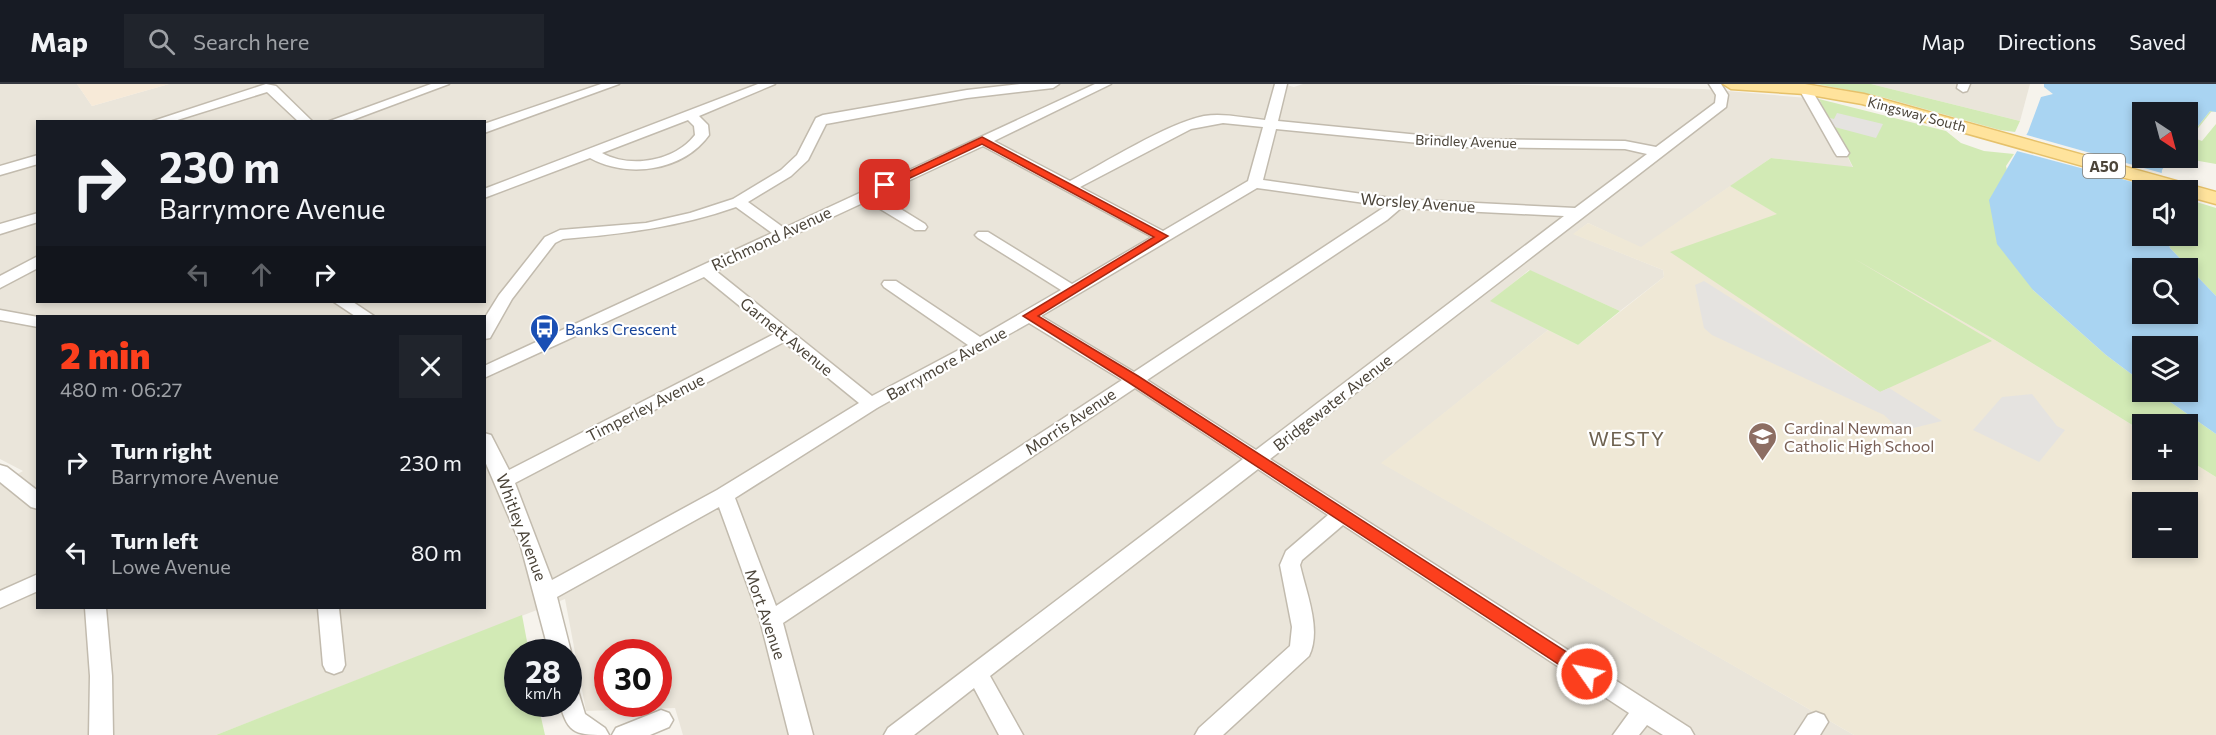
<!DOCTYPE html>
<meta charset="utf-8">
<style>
body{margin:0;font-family:Commissioner,sans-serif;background:#20242c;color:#f1f3f6;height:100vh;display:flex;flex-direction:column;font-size:22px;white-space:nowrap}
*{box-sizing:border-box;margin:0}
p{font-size:20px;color:#9ea1a6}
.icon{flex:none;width:33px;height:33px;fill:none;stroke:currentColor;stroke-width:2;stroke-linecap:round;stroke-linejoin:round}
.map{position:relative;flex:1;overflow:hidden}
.sheet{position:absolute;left:36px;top:231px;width:450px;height:294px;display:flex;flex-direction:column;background:#171b24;border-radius:0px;box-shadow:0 3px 9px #0003}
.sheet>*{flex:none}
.hud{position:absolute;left:36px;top:36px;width:450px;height:183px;border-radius:0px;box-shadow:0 3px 9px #0003;background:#171b24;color:#f1f3f6;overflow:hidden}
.needle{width:39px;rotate:144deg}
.fabs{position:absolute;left:2132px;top:18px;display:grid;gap:12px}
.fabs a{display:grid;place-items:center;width:66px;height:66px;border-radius:0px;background:#171b24;box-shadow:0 3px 9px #0003;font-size:30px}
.speed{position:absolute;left:504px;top:555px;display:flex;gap:12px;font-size:30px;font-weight:700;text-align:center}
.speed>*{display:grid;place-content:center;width:78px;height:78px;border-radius:50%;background:#171b24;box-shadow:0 3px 9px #0003;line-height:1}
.speed small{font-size:15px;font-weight:400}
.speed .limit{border:9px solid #d22;background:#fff;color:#111}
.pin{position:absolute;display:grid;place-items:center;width:51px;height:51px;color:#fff;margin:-26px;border-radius:12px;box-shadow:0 3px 9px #0006}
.me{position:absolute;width:66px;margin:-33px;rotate:303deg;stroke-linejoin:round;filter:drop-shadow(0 0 4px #0008)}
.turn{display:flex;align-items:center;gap:21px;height:126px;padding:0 24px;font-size:27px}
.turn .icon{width:78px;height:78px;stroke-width:2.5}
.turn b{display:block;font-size:42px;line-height:51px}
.lanes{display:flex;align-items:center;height:57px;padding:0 24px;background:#0003;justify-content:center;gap:30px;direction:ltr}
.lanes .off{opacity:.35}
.round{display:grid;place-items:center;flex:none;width:63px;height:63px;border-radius:0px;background:#20242c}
.overview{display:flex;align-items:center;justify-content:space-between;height:102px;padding:0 24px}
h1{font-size:36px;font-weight:800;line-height:45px;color:#fc3f1d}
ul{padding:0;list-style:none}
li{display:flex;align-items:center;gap:18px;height:90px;padding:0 24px}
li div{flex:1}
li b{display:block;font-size:22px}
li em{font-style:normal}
header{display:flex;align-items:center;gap:36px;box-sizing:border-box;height:84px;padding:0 30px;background:#171b24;border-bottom:2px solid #363941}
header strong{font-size:28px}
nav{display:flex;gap:33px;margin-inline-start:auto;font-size:21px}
.search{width:420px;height:54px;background:#20242c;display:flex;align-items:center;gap:15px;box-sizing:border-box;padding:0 21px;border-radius:0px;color:#9ea1a6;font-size:22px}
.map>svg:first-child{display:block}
.residential{fill:#eae5da;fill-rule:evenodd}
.commercial{fill:#f7ead8}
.education{fill:#efe8d6;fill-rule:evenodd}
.green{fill:#d2eab5}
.parking{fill:#e5e3e0}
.water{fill:#a9d4f2;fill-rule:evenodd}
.pier{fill:#f6f3ec}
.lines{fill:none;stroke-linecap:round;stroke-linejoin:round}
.minor-casing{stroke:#c2bbae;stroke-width:3}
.major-casing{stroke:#e6c16a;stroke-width:3}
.minor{fill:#fff;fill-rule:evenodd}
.major{fill:#ffe39c;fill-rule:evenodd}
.route{fill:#fc3f1d;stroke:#a42913;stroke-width:1.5}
.labels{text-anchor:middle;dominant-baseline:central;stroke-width:4.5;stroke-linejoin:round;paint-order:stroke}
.far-street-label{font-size:14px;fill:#4b4439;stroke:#fff}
.shield{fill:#fff;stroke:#817c74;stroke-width:1.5}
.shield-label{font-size:15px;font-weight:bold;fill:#4b4439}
.street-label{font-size:16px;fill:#4b4439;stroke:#fff}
.transit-label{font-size:16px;fill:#164399;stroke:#fff;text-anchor:start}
.education-label{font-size:16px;fill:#785e54;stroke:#fff;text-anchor:start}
.quarter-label{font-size:20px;letter-spacing:1.5px;fill:#6e6250;stroke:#fff}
</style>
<header>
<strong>Map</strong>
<div class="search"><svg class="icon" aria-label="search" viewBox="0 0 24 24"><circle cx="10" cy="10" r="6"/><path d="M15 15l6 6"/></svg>Search here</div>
<nav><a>Map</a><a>Directions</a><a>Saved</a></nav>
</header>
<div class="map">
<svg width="2216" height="651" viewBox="0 0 2216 651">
<rect width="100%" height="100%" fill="#f6f3ec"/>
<g class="residential">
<path d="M0,0H77L92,22L169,0H1282L1294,3L1303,0H1485L1704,5L1819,15L1853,84L1771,74L1641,164L1588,139L1574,150L1663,186L1664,193L1620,227L1529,186L1491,217L1548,246L1382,379L1854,651H683L675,624L586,627L565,515L216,651H0V400L23,387L0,375V90L37,79L38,218H484V38H38L37,71L0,82ZM38,232H484V524H38ZM608,568H658V620H608Z"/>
<path d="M1871,0H2030L2020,37Z"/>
</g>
<path class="commercial" d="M77,0H169L92,22Z"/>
<path class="education" d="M1730,102L1995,256L2142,347V386H2187V375L2216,393V651H1854L1381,379L1548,246L1578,261L1664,193L1663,186L1573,150L1588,139L1641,163ZM2142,418H2187V464H2142Z"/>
<g class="green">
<path d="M1817,0H1871L2020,37L2015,48L2000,46L1878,12Z"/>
<path d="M1819,15L1946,47L1961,59L1984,67L2014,70L2006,82L2033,206L2106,271L2142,298V308H2156L2216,350V393L2187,375V340H2142V347L1995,256L1853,174L1992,257L1880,308L1670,168L1777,130L1730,102L1771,74L1853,83Z"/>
<path d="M2210,27L2216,28H2211L2191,53L2202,57L2216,40V80L2182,74H2187V56Z"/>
<path d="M2187,115L2216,124V212L2170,164L2166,152H2187Z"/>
<path d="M1530,186L1620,227L1578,261L1490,217Z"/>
<path d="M522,531L529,568H518V620H538L545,651H216Z"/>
</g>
<g class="parking">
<path d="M1837,29L1883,40L1876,54L1827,41L1822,32L1834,35Z"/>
<path d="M1704,197L1880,308L1889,304L1942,337L1901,347L1884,331L1712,251L1704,244L1695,201Z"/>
<path d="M2032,310L2057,342L2065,346L2039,378L1973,346L2002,313Z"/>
</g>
<path class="water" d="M2044,0H2216V28L2210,27L2187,56V28H2142V74H2170L2162,86L2160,106H2142V152H2166L2170,164L2216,212V350L2156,308H2187V262H2142V298L2106,271L2033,206L1997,160L1989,116L2028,48L2041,13L2053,10L2044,3ZM2142,184H2187V230H2142Z"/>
<path class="pier" d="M2023,50L2165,90L2163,106L2013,66Z"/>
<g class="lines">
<defs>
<g id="minor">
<path d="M266,0L276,2L313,38H299L267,8L171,38H150Z"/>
<path d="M431,0H449L347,38H327Z"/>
<path d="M601,0H619L484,49V40Z"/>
<path d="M758,0H775L699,32L708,41L709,51C683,87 628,95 590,74L484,114V105ZM688,36L694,42L695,51C675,77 631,85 602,69Z"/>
<path d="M1020,0H1059L1053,4L967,14L826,40L808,76L791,92L748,118L784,144L1095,0H1111L994,57L1070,97C1106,78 1166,40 1204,32C1224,29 1245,34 1265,36L1275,0H1287L1278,37L1460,55L1625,57L1656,63L1715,19L1716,11L1709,0H1721L1728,11L1726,23L1270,375L1690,644L1694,651H1663L1647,641L1639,651H1613L1629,629L1343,441L1302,476L1300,481C1306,508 1322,546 1309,572L1223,651H1195L1199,644L1290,562L1292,543L1280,481L1286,467L1328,431L1258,385L990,592L1023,651H999L974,604L914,651H884L888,644L1243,375L1135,304L783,539L813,651H789L760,536L719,423L557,513L571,568L568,573V568H549L520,459L484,375V349L491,351L509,386L774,250L704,193L484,294V282L772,149L736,123C679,143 623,150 563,155L555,159L512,215L490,254L484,255V235L499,211L545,153L560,146L646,139L690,129L733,115L781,86L797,71L816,34L823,31L967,6ZM1223,39L1263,43L1248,97L1163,147L1080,103L1191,45ZM1276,45L1460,63L1625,65L1647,70L1575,124L1398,115L1263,96ZM983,62L1152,153L1072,200L988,148H978L975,151L978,154L1061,206L980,253L896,197H884L882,200L884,203L968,261L872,312L716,187L867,117L915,146H925L927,143L925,140L878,111ZM1257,104L1386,122L1134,288L1041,232ZM1401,124L1564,132L1256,366L1147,296L1387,136ZM1029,239L1122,296L776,522L735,414L877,324ZM784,258L859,319L717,406L552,496L515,399Z"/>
<path d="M1958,0H1970L1967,7L1963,8L1957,4Z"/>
<path d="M1805,1L1811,5L1849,69L1847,72H1837L1835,69L1799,5Z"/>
<path d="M38,71V80L0,91V82Z"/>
<path d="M38,129V138L0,150V140Z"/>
<path d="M38,172V184L0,204V192Z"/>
<path d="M334,218H353L374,232H355Z"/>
<path d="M0,226L38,233V243L0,236Z"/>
<path d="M0,381L7,383L38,407V425L31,423L0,398Z"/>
<path d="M38,490V507L0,524V507Z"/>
<path d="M85,524H106L112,592L113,651H89L90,592Z"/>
<path d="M318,524H339L345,581L342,587L334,590L326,587L323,581Z"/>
<path d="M568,598L576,600L585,630L605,644L609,651C577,651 568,651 560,620H568Z"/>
<path d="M661,626L669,629L673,636L669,643L650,651H612L616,644Z"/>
<path d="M1816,628L1824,631L1828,638L1820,651H1795L1808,631Z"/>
</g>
<path id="major" d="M1723,0H1805L1864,10L2216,108V120L2187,112V106H2168L1862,20L1805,10L1731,5Z"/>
</defs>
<use href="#minor" class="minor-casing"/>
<use href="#major" class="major-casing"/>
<use href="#minor" class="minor"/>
<use href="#major" class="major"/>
</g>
<path class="route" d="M982,53L1168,152L1038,232L1138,292L1593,585L1595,590L1593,595H1581L1128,298L1023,232L1154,153L982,60L889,104L880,101Z"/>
<defs>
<symbol id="bus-pin" viewBox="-11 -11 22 30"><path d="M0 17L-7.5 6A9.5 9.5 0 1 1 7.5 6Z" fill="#1a4fb4" stroke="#fff"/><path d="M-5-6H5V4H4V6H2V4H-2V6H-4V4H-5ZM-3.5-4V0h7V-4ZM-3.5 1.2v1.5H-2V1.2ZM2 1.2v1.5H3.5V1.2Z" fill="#fff"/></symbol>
<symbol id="school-pin" viewBox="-11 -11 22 30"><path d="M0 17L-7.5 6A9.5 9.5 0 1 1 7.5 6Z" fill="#8d6e63" stroke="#fff"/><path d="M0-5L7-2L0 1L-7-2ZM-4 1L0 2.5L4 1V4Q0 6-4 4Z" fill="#fff"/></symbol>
</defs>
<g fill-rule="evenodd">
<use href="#bus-pin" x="528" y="228" width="33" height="45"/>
<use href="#school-pin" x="1746" y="336" width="33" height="45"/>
</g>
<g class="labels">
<g class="far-street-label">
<text transform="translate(1917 30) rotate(15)">Kingsway South</text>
<text transform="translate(1466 57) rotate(2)">Brindley Avenue</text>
</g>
<rect class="shield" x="2083" y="70" width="42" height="24" rx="4.5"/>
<g class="shield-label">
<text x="2104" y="82">A50</text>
</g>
<g class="street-label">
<text transform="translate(1418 118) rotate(4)">Worsley Avenue</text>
<text transform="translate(771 154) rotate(-25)">Richmond Avenue</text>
<text transform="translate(787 252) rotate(39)">Garnett Avenue</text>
<text transform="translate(946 279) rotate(-29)">Barrymore Avenue</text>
<text transform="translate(1332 318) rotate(-38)">Bridgewater Avenue</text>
<text transform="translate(645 323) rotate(-27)">Timperley Avenue</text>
<text transform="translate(1070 337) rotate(-34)">Morris Avenue</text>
<text transform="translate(522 443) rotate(69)">Whitley Avenue</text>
<text transform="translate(766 530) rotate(71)">Mort Avenue</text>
</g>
<g class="transit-label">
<text x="565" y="244">Banks Crescent</text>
</g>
<g class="education-label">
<text x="1784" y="343">Cardinal Newman<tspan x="1784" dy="18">Catholic High School</tspan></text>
</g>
<g class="quarter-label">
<text x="1627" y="354">WESTY</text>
</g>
</g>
</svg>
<div class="fabs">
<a><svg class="needle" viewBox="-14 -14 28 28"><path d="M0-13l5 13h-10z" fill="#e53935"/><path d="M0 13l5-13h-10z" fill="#9ea1a6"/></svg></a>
<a><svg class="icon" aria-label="sound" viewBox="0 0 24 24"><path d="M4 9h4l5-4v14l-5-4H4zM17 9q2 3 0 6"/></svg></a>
<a><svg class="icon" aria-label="search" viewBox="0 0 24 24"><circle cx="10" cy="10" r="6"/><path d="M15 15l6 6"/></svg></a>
<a><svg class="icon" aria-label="layers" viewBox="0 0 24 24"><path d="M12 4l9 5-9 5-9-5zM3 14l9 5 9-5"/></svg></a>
<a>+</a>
<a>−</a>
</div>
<div class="speed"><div>28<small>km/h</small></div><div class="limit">30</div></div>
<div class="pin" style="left:885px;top:101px;background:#d93025"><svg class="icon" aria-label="arrive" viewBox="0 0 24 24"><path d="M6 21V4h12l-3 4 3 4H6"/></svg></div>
<svg class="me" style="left:1587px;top:590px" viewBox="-20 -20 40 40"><circle r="17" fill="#fc3f1d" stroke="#fff" stroke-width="3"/><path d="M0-11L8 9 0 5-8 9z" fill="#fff"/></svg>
<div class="hud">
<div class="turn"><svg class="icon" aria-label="right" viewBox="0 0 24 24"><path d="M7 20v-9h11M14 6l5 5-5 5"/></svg><div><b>230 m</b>Barrymore Avenue</div></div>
<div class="lanes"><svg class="icon off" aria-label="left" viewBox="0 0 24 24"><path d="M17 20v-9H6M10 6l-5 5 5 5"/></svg><svg class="icon off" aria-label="ahead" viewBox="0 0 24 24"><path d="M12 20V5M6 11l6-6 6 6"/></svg><svg class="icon" aria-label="right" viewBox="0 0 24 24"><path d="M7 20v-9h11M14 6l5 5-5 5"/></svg></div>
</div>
<section class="sheet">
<div class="overview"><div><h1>2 min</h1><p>480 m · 06:27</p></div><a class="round"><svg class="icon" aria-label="close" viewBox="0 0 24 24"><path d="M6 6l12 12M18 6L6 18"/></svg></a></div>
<ul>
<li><svg class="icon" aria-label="right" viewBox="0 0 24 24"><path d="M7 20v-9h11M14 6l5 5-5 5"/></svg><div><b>Turn right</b><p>Barrymore Avenue</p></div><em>230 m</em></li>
<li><svg class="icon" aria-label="left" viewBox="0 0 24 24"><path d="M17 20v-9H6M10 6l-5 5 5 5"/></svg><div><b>Turn left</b><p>Lowe Avenue</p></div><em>80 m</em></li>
</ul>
</section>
</div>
